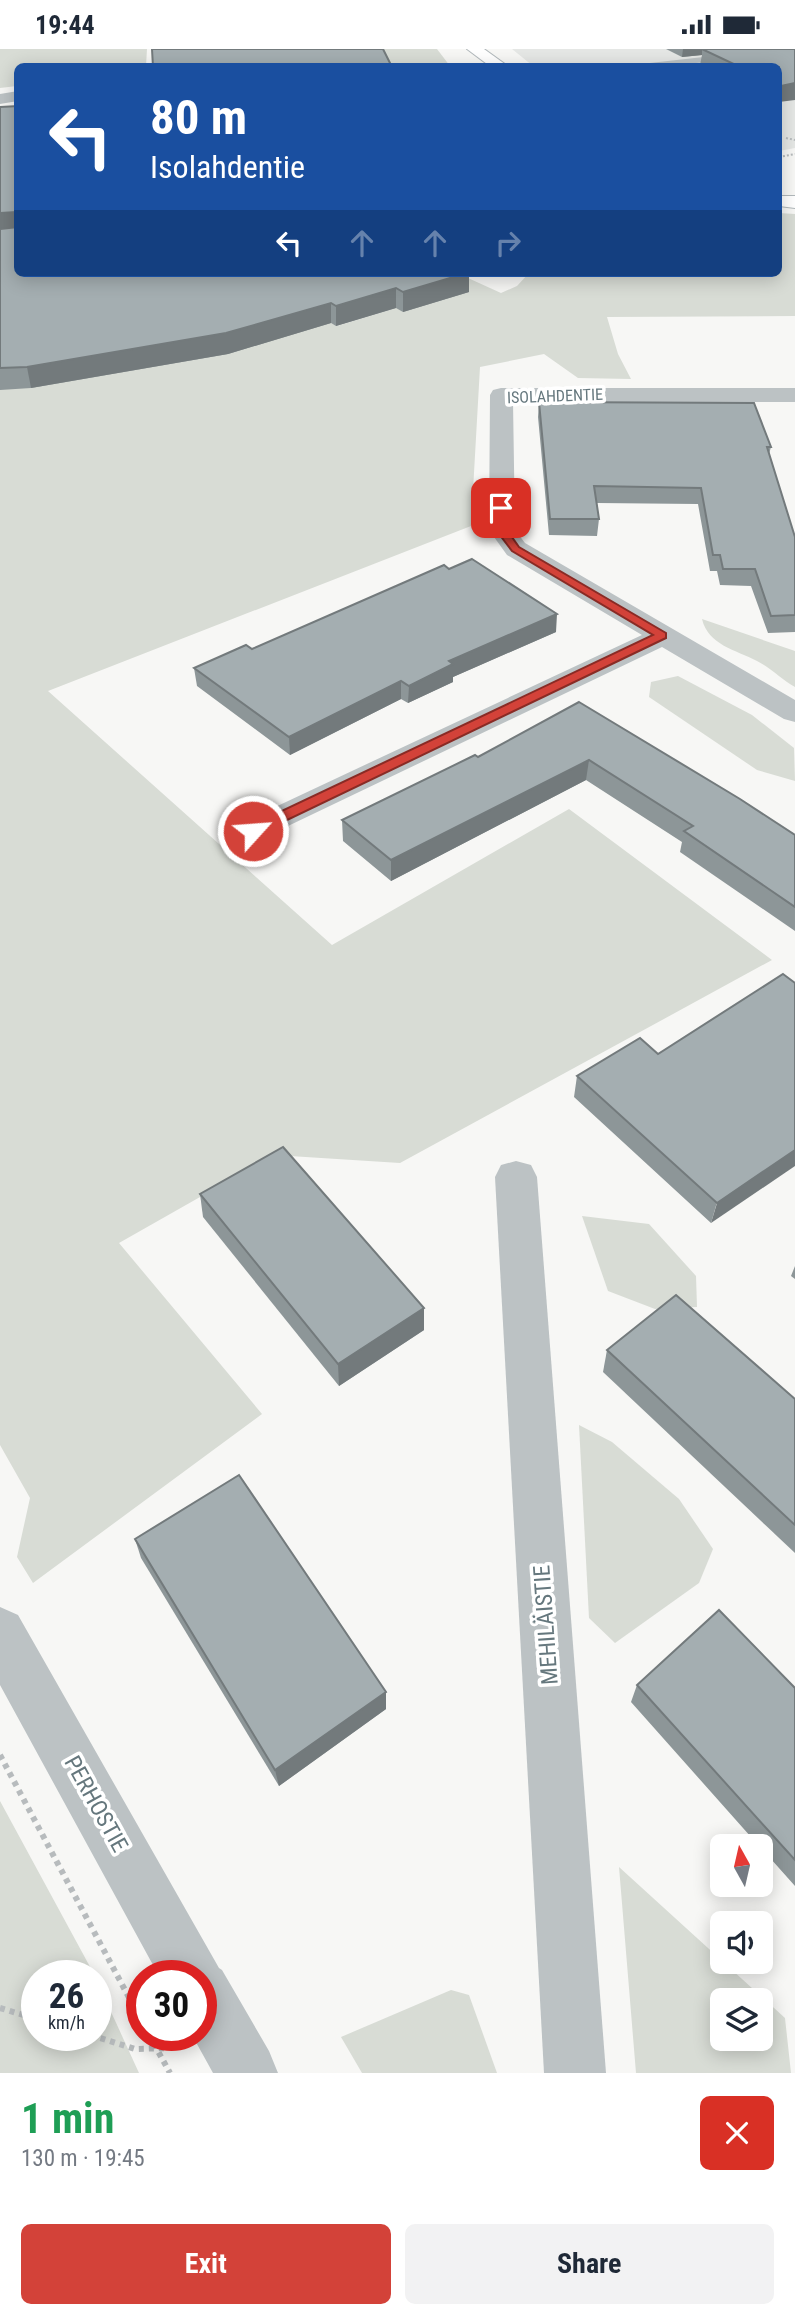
<!DOCTYPE html>
<meta charset="utf-8">
<style>
body{margin:0;font-family:"Roboto Condensed",sans-serif;background:#f2f2f3;color:#1f2937;height:100vh;display:flex;flex-direction:column;font-size:26px;white-space:nowrap}
*{box-sizing:border-box;margin:0}
p{font-size:23px;color:#747a83}
.icon{flex:none;width:38px;height:38px;fill:none;stroke:currentColor;stroke-width:2;stroke-linecap:round;stroke-linejoin:round}
.map{position:relative;height:2024px;overflow:hidden}
.side{display:flex;flex-direction:column;background:#fff;flex:1}
.side>*{flex:none}
.hud{position:absolute;left:14px;top:14px;width:768px;height:214px;border-radius:10px;box-shadow:0 4px 18px #0003;background:#1a4fa0;color:#fff;overflow:hidden}
.needle{width:46px;rotate:352deg}
.fabs{position:absolute;left:710px;top:1785px;display:grid;gap:14px}
.fabs a{display:grid;place-items:center;width:63px;height:63px;border-radius:10px;background:#fff;box-shadow:0 4px 18px #0003;font-size:35px}
.speed{position:absolute;left:21px;top:1911px;display:flex;gap:14px;font-size:35px;font-weight:700;text-align:center}
.speed>*{display:grid;place-content:center;width:91px;height:91px;border-radius:50%;background:#fff;box-shadow:0 4px 18px #0003;line-height:1}
.speed small{font-size:18px;font-weight:400}
.speed .limit{border:10px solid #d22;background:#fff;color:#111}
.pin{position:absolute;display:grid;place-items:center;width:60px;height:60px;color:#fff;margin:-30px;border-radius:14px;box-shadow:0 4px 10px #0006}
.me{position:absolute;width:77px;margin:-38px;rotate:64deg;stroke-linejoin:round;filter:drop-shadow(0 0 5px #0008)}
.turn{display:flex;align-items:center;gap:24px;height:147px;padding:0 21px;font-size:32px}
.turn .icon{width:91px;height:91px;stroke-width:2.5}
.turn b{display:block;font-size:49px;line-height:60px}
.lanes{display:flex;align-items:center;height:66px;padding:0 21px;background:#0003;justify-content:center;gap:35px;direction:ltr}
.lanes .off{opacity:.35}
.round{display:grid;place-items:center;flex:none;width:74px;height:74px;border-radius:10px;background:#f2f2f3}
.summary{display:flex;align-items:center;justify-content:space-between;height:119px;padding:0 21px}
h1{font-size:42px;font-weight:700;line-height:52px;color:#1e9e55}
.primary-button{display:flex;gap:14px;margin-top:auto;padding:14px 21px}
.primary-button a{flex:1;height:80px;border-radius:10px;background:#d34239;color:#fff;font-size:28px;font-weight:700;line-height:80px;text-align:center}
.primary-button a+a{background:#f2f2f3;color:#1f2937}
.status{display:flex;justify-content:space-between;align-items:center;height:49px;padding:0 35px;background:#fff;direction:ltr}
.status svg{height:19px;fill:currentColor}
.map>svg:first-child{display:block}
.built{fill:#e5e7e5}
.green{fill:#d8dcd5;fill-rule:evenodd}
.lines{fill:none;stroke-linecap:round;stroke-linejoin:round}
.secondary-casing{stroke:#b1b8bb;stroke-width:2}
.path-far1{stroke:#b7bbbd;stroke-width:2;stroke-dasharray:2 2;stroke-linecap:butt}
.path{stroke:#b7bbbd;stroke-width:6;stroke-dasharray:5 5;stroke-linecap:butt}
.lane{fill:#bcc2c4;fill-rule:evenodd}
.street{fill:#bcc2c4;fill-rule:evenodd}
.secondary{fill:#fff;fill-rule:evenodd}
.wall{fill:#8d9698}
.shaded-wall{fill:#737a7c}
.building{fill:#a4aeb1;stroke:#737a7c;stroke-width:2}
.route{fill:#d34239;stroke:#892b25;stroke-width:2}
.labels{text-anchor:middle;dominant-baseline:central;stroke-width:7;stroke-linejoin:round;paint-order:stroke}
.far-street-label{font-size:16px;fill:#65777d;stroke:#fff}
.near-street-label{font-size:23px;fill:#65777d;stroke:#fff}
</style>
<div class="status"><b>19:44</b><svg viewBox="0 0 49 12"><path d="M0 12V9h3v3zM5 12V6h3v6zM10 12V3h3v9zM15 12V0h3v12zM26 1h20v11H26zM47 4h2v5h-2z"/></svg></div>
<div class="map">
<svg width="795" height="2024" viewBox="0 0 795 2024">
<rect width="100%" height="100%" fill="#f7f7f5"/>
<path class="built" d="M512,0H795V99L779,102V18L533,17Z"/>
<g class="green">
<path d="M0,0H147L146,17L18,18L17,37L0,39Z"/>
<path d="M384,0H437L450,17L227,18Z"/>
<path d="M779,164L795,165V267L607,268L618,305L631,330L578,329L544,305L480,318L471,477L48,642L332,896L569,760L772,911L400,1114L274,1106L119,1194L262,1365L33,1534L17,1508L30,1449L0,1396V319L41,337L220,306L0,271L331,274L337,277L396,259L468,229L501,244L517,237L529,224H779Z"/>
<path d="M702,570L795,602V638C782,631 771,619 757,612C736,601 708,596 702,570Z"/>
<path d="M678,627L752,666L794,699L795,732L757,721L649,648L651,633Z"/>
<path d="M582,1167L649,1175L696,1227L697,1258L655,1260L608,1242Z"/>
<path d="M579,1376L612,1393L679,1450L713,1500L699,1534L615,1594L589,1569Z"/>
<path d="M0,1752L95,1927H37V1986H96V1930L139,2024H0Z"/>
<path d="M619,1818L785,1969L791,2024H636ZM723,1951H761V1990H723Z"/>
<path d="M451,1941L469,1946L497,2024H362L341,1988Z"/>
</g>
<g class="lines">
<defs>
<g id="secondary">
<path d="M467,0H484L509,18H491Z"/>
<path d="M779,147H795V159L779,157Z"/>
</g>
</defs>
<use href="#secondary" class="secondary-casing"/>
<g class="path-far1">
<path d="M786,89L795,91"/>
<path d="M779,108L795,105"/>
</g>
<g class="path">
<path d="M0,1706L142,1973"/>
<path d="M0,1959L37,1970"/>
<path d="M91,1986L135,2000L168,1999"/>
<path d="M149,1986L170,2024"/>
</g>
<path class="lane" d="M775,0H785L787,3L783,6L653,18H614Z"/>
<g class="street">
<path d="M18,42V52L0,55V45Z"/>
<path d="M501,339H795V353H513L515,481L525,494L795,651V673L784,670L662,598L265,788L253,792L241,788L236,781L241,774L642,586L507,506L489,481L490,346L493,341Z"/>
<path d="M516,1112L531,1116L537,1128L606,2024H544L495,1128L501,1116Z"/>
<path d="M0,1558L18,1566L219,1919L222,1921L269,2002L278,2024H213L192,1986H201V1927H159L0,1636Z"/>
</g>
<use href="#secondary" class="secondary"/>
</g>
<g class="wall">
<path d="M666,0H795L779,53V18H703L700,16L702,6L682,8Z"/>
<path d="M0,58L18,224H469V243L403,263L396,259L336,277L331,274L228,305L31,339L0,341Z"/>
<path d="M539,353L771,398L769,405L795,488V583L768,584L751,537L720,536L717,522H710L698,455L597,454L599,470L597,487L549,486L538,368Z"/>
<path d="M556,583L453,628V633L408,654L401,650L290,706L197,637L194,619L252,600Z"/>
<path d="M579,653L795,786V882L680,803L682,793L586,731L391,832L343,792L342,771L478,708Z"/>
<path d="M783,925L711,1174L574,1048L577,1027L658,1005Z"/>
<path d="M200,1145L424,1281L339,1337L203,1168Z"/>
<path d="M795,1217V1230L791,1227Z"/>
<path d="M607,1301L795,1350V1504L603,1323Z"/>
<path d="M135,1490L386,1660L279,1737L141,1509Z"/>
<path d="M637,1636L795,1639V1837L761,1799V1797H759L631,1653Z"/>
</g>
<g class="shaded-wall">
<path d="M683,0H759H702V6L682,8Z"/>
<path d="M795,34V51L779,53L781,37Z"/>
<path d="M16,163L18,182L0,184V164Z"/>
<path d="M467,224H469V243L403,263V243Z"/>
<path d="M396,239V259L336,277V257Z"/>
<path d="M331,254V274L228,305L31,339L27,318Z"/>
<path d="M557,565L556,583L453,628V633L408,654L409,637L449,612Z"/>
<path d="M401,632V650L290,706L289,688Z"/>
<path d="M589,711L586,731L391,832V811Z"/>
<path d="M795,1101V1117L711,1174L717,1154Z"/>
<path d="M424,1259V1281L339,1337L338,1315Z"/>
<path d="M386,1643V1660L279,1737L275,1721Z"/>
</g>
<g class="building">
<path d="M152,0H383L392,18H153Z"/>
<path d="M702,0H795V34L781,37L779,36V18H740Z"/>
<path d="M18,57V224H467L403,243L396,239L336,257L331,254L226,284L27,318L0,319V180L17,178L16,163L0,164V58Z"/>
<path d="M539,353L754,354L771,398H767L795,488V566L771,567L755,520H723L720,506H713L701,439L594,437L599,470H550Z"/>
<path d="M472,510L557,565L449,612L453,615L409,637L401,632L289,688L194,619L246,596L252,600L444,516L449,520Z"/>
<path d="M579,653L740,750L795,786V858L684,782L693,777L589,711L391,811L342,771L475,706L478,708Z"/>
<path d="M783,925L795,934V1101L717,1154L577,1027L640,989L658,1005Z"/>
<path d="M283,1098L424,1259L338,1315L200,1145Z"/>
<path d="M676,1246L795,1350V1476L607,1301Z"/>
<path d="M239,1426L386,1643L275,1721L135,1490Z"/>
<path d="M719,1561L795,1639V1811L637,1636Z"/>
</g>
<path class="route" d="M501,456L507,459V481L519,498L666,584V589L258,785H248V778L653,586L512,502L496,481V459Z"/>
<g class="labels">
<g class="far-street-label">
<text transform="translate(555 347) rotate(-2)">ISOLAHDENTIE</text>
</g>
<g class="near-street-label">
<text transform="translate(546 1576) rotate(-94)">MEHILÄISTIE</text>
<text transform="translate(96 1755) rotate(61)">PERHOSTIE</text>
</g>
</g>
</svg>
<div class="fabs">
<a><svg class="needle" viewBox="-14 -14 28 28"><path d="M0-13l5 13h-10z" fill="#e53935"/><path d="M0 13l5-13h-10z" fill="#747a83"/></svg></a>
<a><svg class="icon" aria-label="sound" viewBox="0 0 24 24"><path d="M4 9h4l5-4v14l-5-4H4zM17 9q2 3 0 6"/></svg></a>
<a><svg class="icon" aria-label="layers" viewBox="0 0 24 24"><path d="M12 4l9 5-9 5-9-5zM3 14l9 5 9-5"/></svg></a>
</div>
<div class="speed"><div>26<small>km/h</small></div><div class="limit">30</div></div>
<div class="pin" style="left:501px;top:459px;background:#d93025"><svg class="icon" aria-label="arrive" viewBox="0 0 24 24"><path d="M6 21V4h12l-3 4 3 4H6"/></svg></div>
<svg class="me" style="left:253px;top:782px" viewBox="-20 -20 40 40"><circle r="17" fill="#d34239" stroke="#fff" stroke-width="3"/><path d="M0-11L8 9 0 5-8 9z" fill="#fff"/></svg>
<div class="hud">
<div class="turn"><svg class="icon" aria-label="left" viewBox="0 0 24 24"><path d="M17 20v-9H6M10 6l-5 5 5 5"/></svg><div><b>80 m</b>Isolahdentie</div></div>
<div class="lanes"><svg class="icon" aria-label="left" viewBox="0 0 24 24"><path d="M17 20v-9H6M10 6l-5 5 5 5"/></svg><svg class="icon off" aria-label="ahead" viewBox="0 0 24 24"><path d="M12 20V5M6 11l6-6 6 6"/></svg><svg class="icon off" aria-label="ahead" viewBox="0 0 24 24"><path d="M12 20V5M6 11l6-6 6 6"/></svg><svg class="icon off" aria-label="right" viewBox="0 0 24 24"><path d="M7 20v-9h11M14 6l5 5-5 5"/></svg></div>
</div>
</div>
<section class="side">
<div class="summary"><div><h1>1 min</h1><p>130 m · 19:45</p></div><a class="round" style="background:#d93025;color:#fff"><svg class="icon" aria-label="close" viewBox="0 0 24 24"><path d="M6 6l12 12M18 6L6 18"/></svg></a></div>
<div class="primary-button"><a>Exit</a><a>Share</a></div>
</section>
